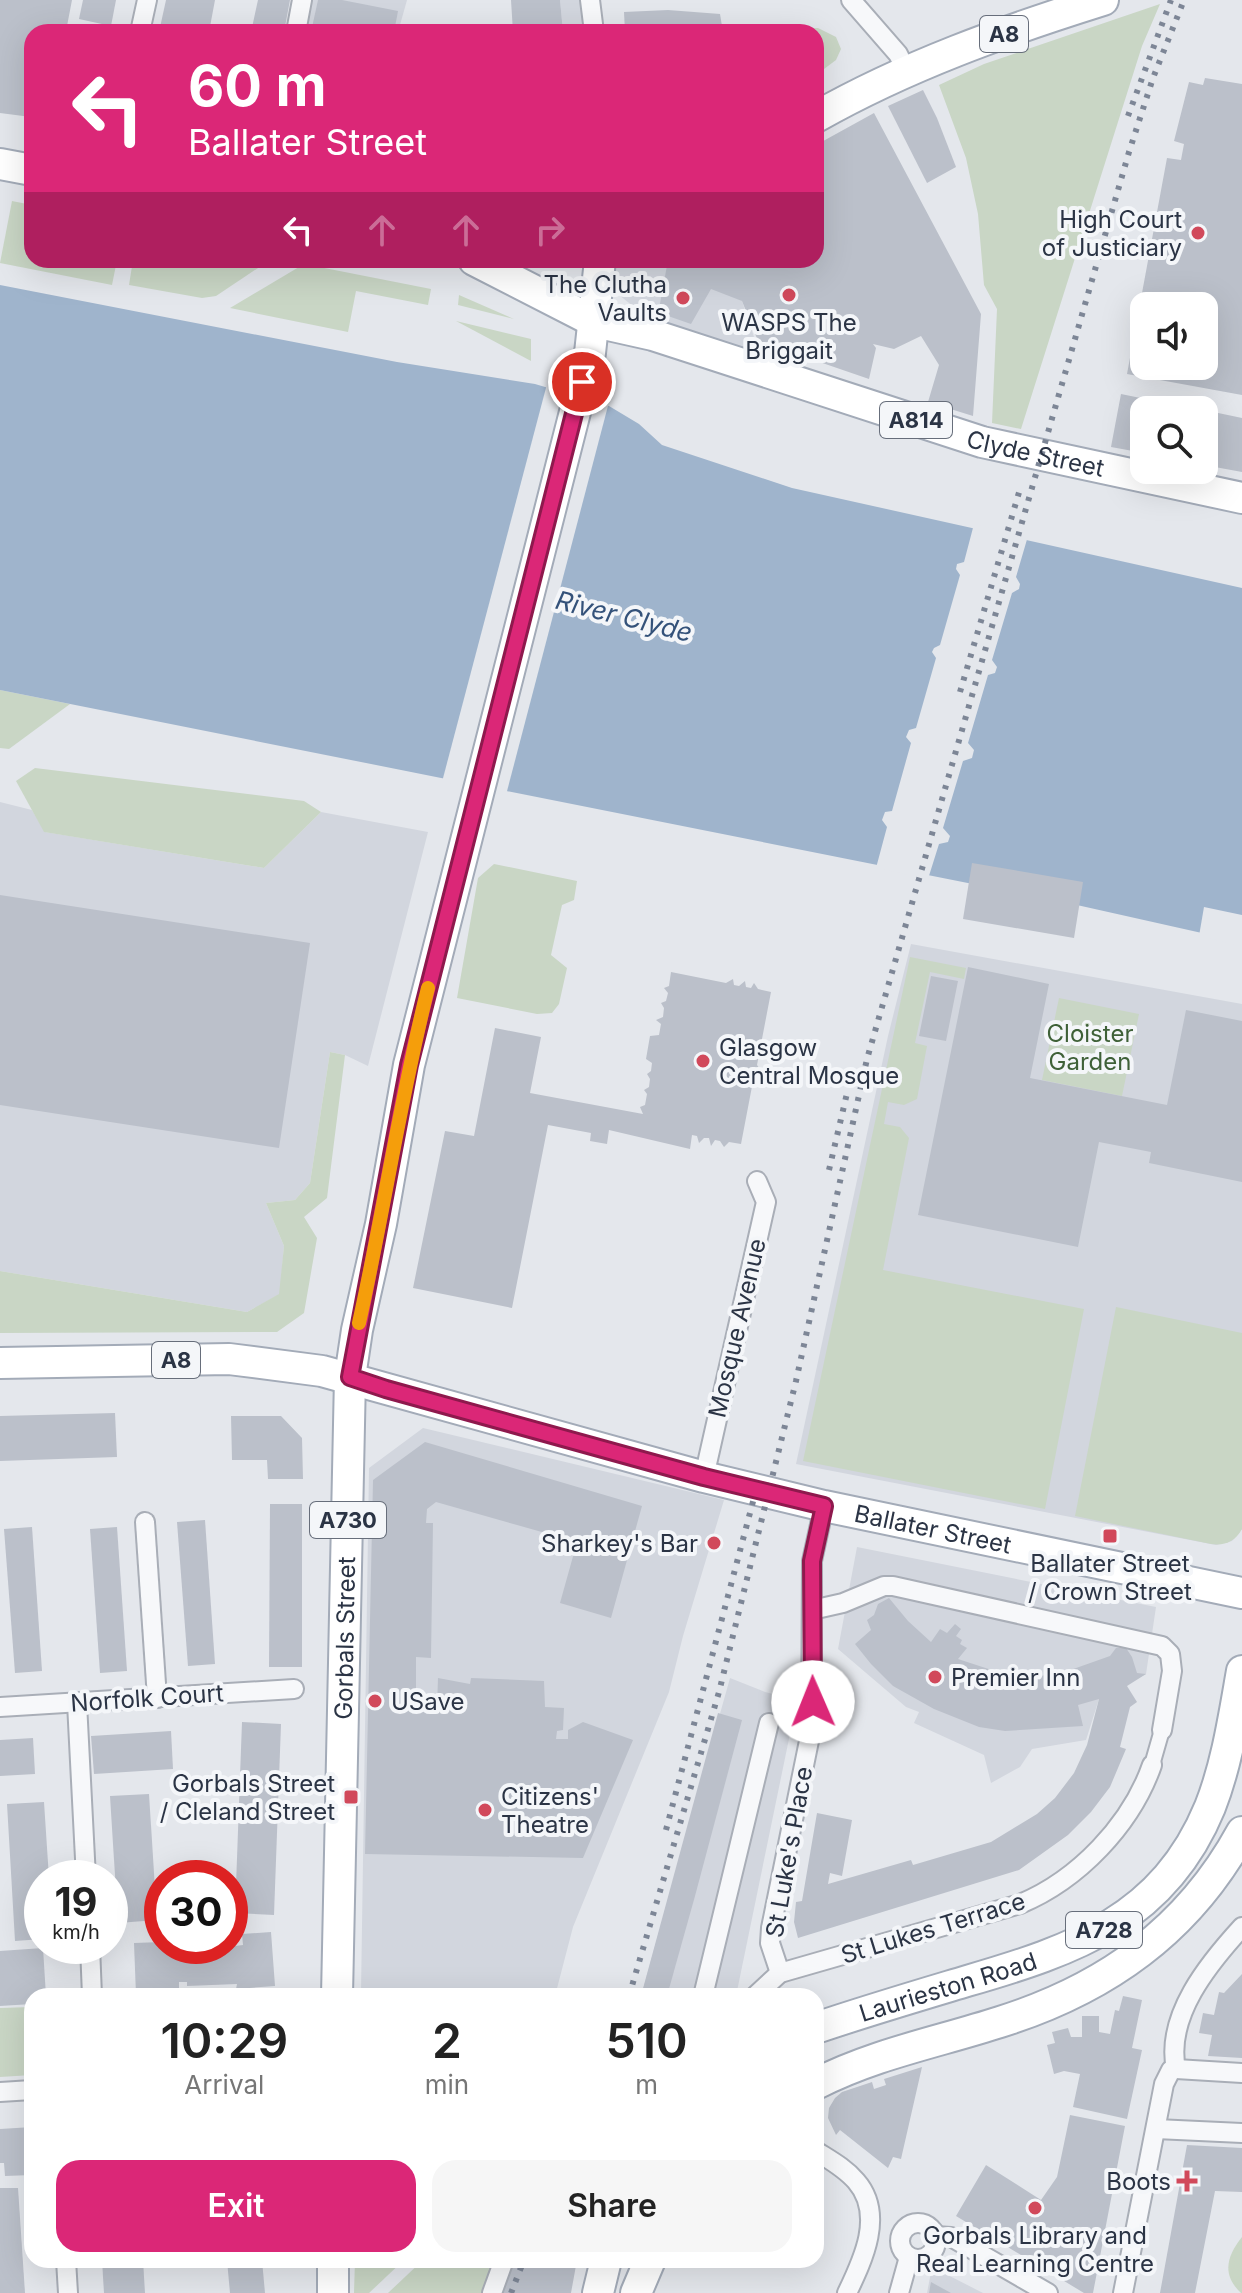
<!DOCTYPE html>
<style>
body{margin:0;font-family:Inter,sans-serif;background:#f6f6f6;color:#222;height:100vh;display:flex;flex-direction:column;font-size:30px;white-space:nowrap}
*{box-sizing:border-box;margin:0}
p{font-size:26px;color:#767676}
.icon{flex:none;width:44px;height:44px;fill:none;stroke:currentColor;stroke-width:2;stroke-linecap:round;stroke-linejoin:round}
.map{position:relative;flex:1;overflow:hidden}
.drawer{position:absolute;left:24px;top:1988px;width:800px;height:280px;display:flex;flex-direction:column;background:#fff;border-radius:24px;box-shadow:0 8px 32px #0002}
.drawer>*{flex:none}
.banner{position:absolute;left:24px;top:24px;width:800px;height:244px;border-radius:24px;box-shadow:0 8px 32px #0002;background:#db2777;color:#fff;overflow:hidden}
.fabs{position:absolute;left:1130px;top:292px;display:grid;gap:16px}
.fabs a{display:grid;place-items:center;width:88px;height:88px;border-radius:16px;background:#fff;box-shadow:0 8px 32px #0002;font-size:40px}
.speed{position:absolute;left:24px;top:1860px;display:flex;gap:16px;font-size:40px;font-weight:700;text-align:center}
.speed>*{display:grid;place-content:center;width:104px;height:104px;border-radius:50%;background:#fff;box-shadow:0 8px 32px #0002;line-height:1}
.speed small{font-size:20px;font-weight:400}
.speed .limit{border:12px solid #d22;background:#fff;color:#111}
.pin{position:absolute;display:grid;place-items:center;width:68px;height:68px;color:#fff;margin:-34px;border:4px solid #fff;border-radius:50%;box-shadow:0 2px 8px #0007}
.me{position:absolute;width:88px;margin:-44px;rotate:359deg;stroke-linejoin:round;filter:drop-shadow(0 0 6px #0008)}
.turn{display:flex;align-items:center;gap:28px;height:168px;padding:0 32px;font-size:36px}
.turn .icon{width:104px;height:104px;stroke-width:2.5}
.turn b{display:block;font-size:56px;line-height:68px}
.lanes{display:flex;align-items:center;height:76px;padding:0 32px;background:#0003;justify-content:center;gap:40px;direction:ltr}
.lanes .off{opacity:.35}
.eta{display:flex;justify-content:space-evenly;align-items:center;height:136px;text-align:center}
.eta b{font-size:48px;font-weight:600;line-height:56px}
.action{display:flex;gap:16px;margin-top:auto;padding:16px 32px}
.action a{flex:1;height:92px;border-radius:24px;background:#db2777;color:#fff;font-size:32px;font-weight:600;line-height:92px;text-align:center}
.action a+a{background:#f6f6f6;color:#222}
.map>svg:first-child{display:block}
.built{fill:#d2d6de}
.green{fill:#c9d6c5}
.water{fill:#9fb4cc}
.pier{fill:#e4e7ec}
.building{fill:#bbc0ca;fill-rule:evenodd}
.lines{fill:none;stroke-linecap:round;stroke-linejoin:round}
.pedestrian-casing{stroke:#a9aeb7;stroke-width:18}
.minor-casing{stroke:#a9aeb7;stroke-width:22}
.primary-casing{stroke:#a3abb8;stroke-width:34}
.pedestrian{stroke:#f7f8fa;stroke-width:14}
.minor{stroke:#f7f8fa;stroke-width:18}
.primary{stroke:#fff;stroke-width:30}
.rail{stroke:#7d8696;stroke-width:6;stroke-dasharray:4 8;stroke-linecap:butt}
.route-casing{stroke:#8e194d;stroke-width:20}
.route{stroke:#db2777;stroke-width:14}
.slow{stroke:#f59e0b;stroke-width:14}
.poi-dot{fill:#d1495b;stroke:#f4f6f9;stroke-width:3}
.labels{text-anchor:middle;dominant-baseline:central;stroke-width:8;stroke-linejoin:round;paint-order:stroke}
.shield{fill:#f4f6f9;stroke:#676e7b;stroke-width:2}
.shield-label{font-size:22px;font-weight:bold;fill:#2b3445}
.poi-label{font-size:24px;fill:#2b3445;stroke:#f4f6f9;text-anchor:end}
.street-label{font-size:24px;fill:#2b3445;stroke:#f4f6f9}
.park-label{font-size:24px;fill:#3f6138;stroke:#f4f6f9}
.water-label{font-size:26px;font-style:italic;fill:#34527a;stroke:#f4f6f9}
</style>
<div class="map">
<svg width="1242" height="2293" viewBox="0 0 1242 2293">
<rect width="100%" height="100%" fill="#e4e7ec"/>
<g class="built">
<path d="M302,0H407L398,32H296Z"/>
<path d="M560,0H592L595,32H563Z"/>
<path d="M584,260H713L742,301L757,346L756,357L653,322L585,268Z"/>
<path d="M0,802L32,810L45,832L264,868L321,812L428,832L368,1066L345,1055L330,1052L310,1183L295,1200L266,1203L284,1246L280,1294L247,1312L0,1271Z"/>
<path d="M911,944L1242,1004V1529L1232,1541L1216,1545L796,1464L888,1036Z"/>
<path d="M423,1428L724,1500L683,1636L669,1692L573,1927L555,1996H365L361,1992L369,1468Z"/>
<path d="M857,1547L1156,1607L1146,1674L1099,1699L1086,1740L1032,1749L1020,1767L991,1783L984,1755L914,1723L919,1712L906,1707L838,1649Z"/>
<path d="M730,1678L765,1692L797,1700L736,1996H641Z"/>
<path d="M932,2267L983,2293H927Z"/>
</g>
<g class="green">
<path d="M1160,4L1142,46L1021,429L992,423L997,309L984,285L978,214L966,158L939,85L984,64Z"/>
<path d="M818,28L836,37L841,49L836,60L816,75V32H772V29Z"/>
<path d="M12,201L32,205V260H117L112,285L0,263Z"/>
<path d="M133,260H270L216,296L202,298L129,285Z"/>
<path d="M304,264L431,289L428,305L356,291L348,332L230,308Z"/>
<path d="M459,295L514,319L458,305Z"/>
<path d="M456,321L531,339V361Z"/>
<path d="M0,690L70,704L9,749L0,748Z"/>
<path d="M35,768L304,801L321,812L264,868L44,832L16,781Z"/>
<path d="M494,864L577,881L574,900L562,905L551,955L567,968L559,1004L552,1013L537,1014L457,998L478,878Z"/>
<path d="M910,957L966,968L964,979L930,972L915,1043L927,1046L917,1099L904,1105L888,1102L884,1124L900,1127L909,1138L883,1270L1084,1309L1045,1509L803,1461Z"/>
<path d="M1059,998L1139,1014L1122,1096L1042,1080Z"/>
<path d="M330,1052L345,1055L327,1198L304,1217L317,1238L304,1313L277,1332L0,1333V1271L247,1312L279,1294L284,1246L266,1203L295,1200L310,1183Z"/>
<path d="M1116,1307L1242,1333V1529C1235,1542 1224,1546 1211,1544L1075,1516Z"/>
<path d="M32,2007V2075L0,2077V2008Z"/>
<path d="M1242,2237V2293H1241C1222,2275 1226,2257 1242,2237Z"/>
<path d="M355,2260H404L369,2293H354Z"/>
<path d="M423,2260H498L482,2293H388Z"/>
</g>
<path class="water" d="M0,285L397,362L535,384L609,406L639,424L662,445L792,488L1242,588V942L1068,903L0,690Z"/>
<g class="pier">
<path d="M547,384L609,402L506,795L442,782Z"/>
<path d="M974,524L1028,536L1016,577L1020,584L1019,589L1012,593L992,660L997,667L995,673L988,675L968,743L974,750L972,758L963,761L943,828L950,836L948,842L939,844L928,879L876,868L887,827L882,820L885,812L892,811L911,743L906,737L909,730L916,728L936,658L932,652L934,648L940,645L960,575L956,569L957,564L964,562Z"/>
<path d="M1204,907L1242,915V946L1199,936Z"/>
</g>
<g class="building">
<path d="M0,0H72L67,26L48,24L46,32H32L31,117L0,113Z"/>
<path d="M83,0H116L111,26L79,19Z"/>
<path d="M166,0H215L209,32H159Z"/>
<path d="M258,0H290L284,32H251Z"/>
<path d="M318,0H342L398,11L394,32H311Z"/>
<path d="M511,0H560L563,32H513Z"/>
<path d="M668,10L720,14L723,32H625L624,12Z"/>
<path d="M1205,78L1242,84V395L1127,374L1167,158L1181,160L1184,144L1174,141L1189,82L1203,85ZM1144,306H1204V366H1144Z"/>
<path d="M923,90L937,118L956,167L927,183L888,106Z"/>
<path d="M874,113L981,314L973,416L928,402L939,365L921,336L894,349L873,344L876,348L869,379L758,341L742,301L711,289L691,324L668,316L659,309L668,260H816V145Z"/>
<path d="M1121,394L1194,409V410H1144V453L1111,447Z"/>
<path d="M1204,410L1242,418V472L1204,465Z"/>
<path d="M972,863L1083,882L1074,938L963,919Z"/>
<path d="M0,895L310,943L279,1148L0,1105Z"/>
<path d="M968,967L1049,984L1030,1078L1167,1105L1186,1010L1242,1021V1182L1149,1163L1151,1152L1099,1142L1078,1247L918,1215Z"/>
<path d="M671,972L726,983L733,979L734,985L739,986L745,981L746,987L751,988L754,983L758,989L771,992L757,1065L762,1072L754,1076L741,1144L729,1142L724,1147L720,1141L715,1140L711,1146L709,1138H704L699,1143L697,1136L692,1135L690,1149L609,1130L607,1144L590,1141L591,1133L548,1125L512,1308L413,1288L445,1131L474,1136L495,1028L541,1037L530,1093L643,1114L640,1107L645,1105L647,1094L644,1090L649,1087L650,1079L647,1074L651,1071L652,1063L646,1059L650,1036L659,1035L661,1024L656,1020L663,1017L664,1008L661,1003L666,1001L668,993L664,988L669,986Z"/>
<path d="M931,976L958,981L946,1041L919,1036Z"/>
<path d="M115,1413L117,1457L0,1461V1416Z"/>
<path d="M231,1416H281L302,1438L303,1479H268L267,1460H232Z"/>
<path d="M425,1442L642,1506L611,1618L560,1603L577,1542L436,1502L427,1509L426,1523H433L431,1658L416,1657V1706L437,1707L438,1678L470,1684L471,1678L544,1681L545,1707L564,1708L563,1730L557,1731L556,1739H568V1730L583,1722L633,1740L583,1858L365,1854L373,1480Z"/>
<path d="M270,1504H302V1667H269Z"/>
<path d="M205,1520L215,1664L188,1666L177,1522Z"/>
<path d="M32,1527L42,1671L15,1673L4,1529Z"/>
<path d="M117,1527L127,1671L100,1673L90,1529Z"/>
<path d="M889,1598L908,1621L931,1642L940,1629L947,1633L955,1624L961,1629L956,1636L962,1640L960,1644L967,1648L958,1659L1007,1675L1039,1676L1062,1673L1110,1656L1116,1648H1126L1132,1657L1137,1673L1146,1674L1127,1686L1137,1702L1130,1707L1120,1747L1126,1749L1110,1787L1091,1812L1068,1835L1019,1870L798,1938L794,1922L796,1902L802,1901L817,1813L852,1820L842,1876L830,1873L828,1884L911,1860L913,1865L991,1842L1037,1814L1055,1798L1074,1773L1087,1745L1099,1699L1078,1705L1083,1726L1005,1731L979,1727L934,1709L893,1686L871,1664L855,1644L871,1630L867,1620L874,1615L878,1604Z"/>
<path d="M718,1713L742,1720L695,1896L667,1996H641Z"/>
<path d="M242,1722L281,1724L274,1915L235,1913Z"/>
<path d="M171,1731L173,1769L94,1774L91,1736Z"/>
<path d="M33,1738L35,1774L0,1776V1740Z"/>
<path d="M149,1794L157,1920L118,1923L110,1796Z"/>
<path d="M44,1802L49,1878H42V1939L15,1941L7,1804Z"/>
<path d="M271,1932L275,1986L236,1989L237,1984L187,1986V1982H179V1992L136,1995L134,1943L162,1942V1946H166L167,1950L235,1946L243,1945L242,1934Z"/>
<path d="M43,1948L46,1996H32V2004L0,2006V1951Z"/>
<path d="M1242,1974V2058L1208,2056L1212,2035L1199,2033L1203,2013L1214,2015L1219,1992L1224,1993Z"/>
<path d="M1123,1996L1142,2000L1132,2048L1142,2050L1127,2119L1073,2107L1080,2074L1064,2071L1054,2074L1047,2045L1055,2043L1052,2032L1068,2028L1071,2037H1082V2016H1099V2032L1110,2034L1115,2010L1119,2011Z"/>
<path d="M922,2067L901,2159L893,2157L888,2168L840,2130L836,2135L828,2118L829,2108L835,2098L842,2092L872,2082L874,2089L886,2085L884,2079Z"/>
<path d="M1070,2115L1125,2126L1093,2293H1084L956,2216L986,2165L1041,2200L1057,2177Z"/>
<path d="M32,2127V2175L5,2176L4,2163H0V2129Z"/>
<path d="M1187,2145L1242,2148V2192L1215,2191L1195,2293H1160Z"/>
<path d="M0,2188H18L25,2293H0Z"/>
<path d="M102,2260H143L145,2293H104Z"/>
<path d="M227,2260H262L265,2293H230Z"/>
<path d="M512,2260H577L571,2293H499L504,2278L508,2279Z"/>
<path d="M931,2282L951,2293H929Z"/>
</g>
<g class="lines">
<defs>
<path id="pedestrian" d="M1152,1765L1162,1730"/>
<g id="minor">
<path d="M590,0L594,32"/>
<path d="M851,0L898,54L906,70"/>
<path d="M140,32L147,0"/>
<path d="M296,32L302,0"/>
<path d="M704,1477L766,1202L757,1181"/>
<path d="M145,1522L157,1698"/>
<path d="M812,1610L843,1603L884,1586H893L1162,1646L1170,1654L1172,1671L1162,1730"/>
<path d="M77,1703L86,1878"/>
<path d="M0,1707L294,1689"/>
<path d="M90,1946L92,1996"/>
<path d="M780,1973L770,1943L771,1928L811,1731L812,1561L824,1506"/>
<path d="M703,1996L769,1723"/>
<path d="M755,1996L780,1973L1020,1904C1078,1880 1131,1825 1152,1765"/>
<path d="M1176,2069C1165,2016 1209,1963 1242,1927"/>
<path d="M1176,2069L1242,2073"/>
<path d="M0,2092L32,2090"/>
<path d="M1156,2129L1242,2133"/>
<path d="M816,2151C830,2160 845,2168 856,2181C885,2214 863,2260 847,2293"/>
<circle cx="918" cy="2241" r="18"/>
<path d="M935,2236L951,2237L1048,2293"/>
<path d="M66,2260L68,2293"/>
<path d="M492,2293L504,2260"/>
<path d="M899,2293L909,2257"/>
<path d="M1123,2293L1164,2084L1171,2070L1176,2069"/>
</g>
<g id="primary">
<path d="M816,117C906,66 1004,31 1103,0"/>
<path d="M0,164L32,170"/>
<path id="s1" d="M474,260L595,322L653,335L982,442L1242,498"/>
<path id="s2" d="M0,1363L229,1359L322,1371L704,1477L824,1506L1242,1593"/>
<path id="s3" d="M337,1996L350,1377L357,1330L381,1224L409,1065L590,353L600,260"/>
<path id="s4" d="M816,2028C866,2011 917,1996 967,1981C1074,1950 1164,1919 1210,1807C1227,1764 1234,1716 1242,1671"/>
<path d="M816,2084C874,2054 938,2042 1000,2022C1105,1989 1188,1931 1242,1832"/>
<path d="M333,2293V2260"/>
<path d="M598,2293L606,2260"/>
<path d="M636,2293L650,2260"/>
</g>
</defs>
<use href="#pedestrian" class="pedestrian-casing"/>
<use href="#minor" class="minor-casing"/>
<use href="#primary" class="primary-casing"/>
<use href="#pedestrian" class="pedestrian"/>
<use href="#minor" class="minor"/>
<use href="#primary" class="primary"/>
<g class="rail">
<path d="M1128,116L1171,0"/>
<path d="M960,692L1020,489"/>
<path d="M829,1170L848,1089"/>
<path d="M666,1830L755,1494"/>
<path d="M629,1996L719,1692L796,1381L867,1059L1129,152L1153,78L1184,0"/>
<path d="M511,2293L524,2260"/>
</g>
</g>
<g class="lines">
<defs>
<path id="route" d="M582,382L409,1065L350,1377L386,1389L704,1477L824,1506L812,1561L813,1702"/>
</defs>
<use href="#route" class="route-casing"/>
<use href="#route" class="route"/>
<path class="slow" d="M359,1323C384,1211 400,1099 428,988"/>
</g>
<g class="poi-dot">
<circle cx="1198" cy="233" r="8"/>
<circle cx="789" cy="295" r="8"/>
<circle cx="683" cy="298" r="8"/>
<circle cx="703" cy="1061" r="8"/>
<rect x="1102" y="1528" width="16" height="16" rx="4"/>
<circle cx="714" cy="1543" r="8"/>
<circle cx="935" cy="1677" r="8"/>
<circle cx="375" cy="1701" r="8"/>
<rect x="343" y="1789" width="16" height="16" rx="4"/>
<circle cx="485" cy="1810" r="8"/>
<path d="M1183 2169h8v8h8v8h-8v8h-8v-8h-8v-8h8z"/>
<circle cx="1035" cy="2208" r="8"/>
</g>
<g class="labels">
<g class="shield">
<rect x="980" y="16" width="48" height="36" rx="6"/>
<rect x="880" y="402" width="72" height="36" rx="6"/>
<rect x="152" y="1342" width="48" height="36" rx="6"/>
<rect x="310" y="1502" width="76" height="36" rx="6"/>
<rect x="1066" y="1912" width="76" height="36" rx="6"/>
</g>
<g class="shield-label">
<text x="1004" y="34">A8</text>
<text x="916" y="420">A814</text>
<text x="176" y="1360">A8</text>
<text x="348" y="1520">A730</text>
<text x="1104" y="1930">A728</text>
</g>
<g class="poi-label">
<text x="1182" y="219">High Court<tspan x="1182" dy="28">of Justiciary</tspan></text>
<text x="667" y="284">The Clutha<tspan x="667" dy="28">Vaults</tspan></text>
<text x="789" y="322" text-anchor="middle">WASPS The<tspan x="789" dy="28">Briggait</tspan></text>
<text x="719" y="1047" text-anchor="start">Glasgow<tspan x="719" dy="28">Central Mosque</tspan></text>
<text x="698" y="1543">Sharkey's Bar</text>
<text x="1110" y="1563" text-anchor="middle">Ballater Street<tspan x="1110" dy="28">/ Crown Street</tspan></text>
<text x="951" y="1677" text-anchor="start">Premier Inn</text>
<text x="391" y="1701" text-anchor="start">USave</text>
<text x="335" y="1783">Gorbals Street<tspan x="335" dy="28">/ Cleland Street</tspan></text>
<text x="501" y="1796" text-anchor="start">Citizens'<tspan x="501" dy="28">Theatre</tspan></text>
<text x="1171" y="2181">Boots</text>
<text x="1035" y="2235" text-anchor="middle">Gorbals Library and<tspan x="1035" dy="28">Real Learning Centre</tspan></text>
</g>
<g class="street-label">
<text stroke="none"><textPath href="#s1" startOffset="596">Clyde Street</textPath></text>
<text transform="translate(737 1328) rotate(-77)">Mosque Avenue</text>
<text stroke="none"><textPath href="#s2" startOffset="954">Ballater Street</textPath></text>
<text stroke="none"><textPath href="#s3" startOffset="358">Gorbals Street</textPath></text>
<text transform="translate(147 1698) rotate(-4)">Norfolk Court</text>
<text transform="translate(789 1852) rotate(-80)">St Luke's Place</text>
<text transform="translate(933 1928) rotate(-17)">St Lukes Terrace</text>
<text stroke="none"><textPath href="#s4" startOffset="138">Laurieston Road</textPath></text>
</g>
<g class="park-label">
<text x="1090" y="1033">Cloister<tspan x="1090" dy="28">Garden</tspan></text>
</g>
<g class="water-label">
<text transform="translate(624 616) rotate(14)">River Clyde</text>
</g>
</g>
</svg>
<div class="fabs">
<a><svg class="icon" aria-label="sound" viewBox="0 0 24 24"><path d="M4 9h4l5-4v14l-5-4H4zM17 9q2 3 0 6"/></svg></a>
<a><svg class="icon" aria-label="search" viewBox="0 0 24 24"><circle cx="10" cy="10" r="6"/><path d="M15 15l6 6"/></svg></a>
</div>
<div class="speed"><div>19<small>km/h</small></div><div class="limit">30</div></div>
<div class="pin" style="left:582px;top:382px;background:#d93025"><svg class="icon" aria-label="arrive" viewBox="0 0 24 24"><path d="M6 21V4h12l-3 4 3 4H6"/></svg></div>
<svg class="me" style="left:813px;top:1702px" viewBox="-20 -20 40 40"><circle r="19" fill="#fff"/><path d="M0-13L10 11 0 6-10 11z" fill="#db2777"/></svg>
<div class="banner">
<div class="turn"><svg class="icon" aria-label="left" viewBox="0 0 24 24"><path d="M17 20v-9H6M10 6l-5 5 5 5"/></svg><div><b>60 m</b>Ballater Street</div></div>
<div class="lanes"><svg class="icon" aria-label="left" viewBox="0 0 24 24"><path d="M17 20v-9H6M10 6l-5 5 5 5"/></svg><svg class="icon off" aria-label="ahead" viewBox="0 0 24 24"><path d="M12 20V5M6 11l6-6 6 6"/></svg><svg class="icon off" aria-label="ahead" viewBox="0 0 24 24"><path d="M12 20V5M6 11l6-6 6 6"/></svg><svg class="icon off" aria-label="right" viewBox="0 0 24 24"><path d="M7 20v-9h11M14 6l5 5-5 5"/></svg></div>
</div>
<section class="drawer">
<div class="eta">
<div><b>10:29</b><p>Arrival</p></div>
<div><b>2</b><p>min</p></div>
<div><b>510</b><p>m</p></div>
</div>
<div class="action"><a>Exit</a><a>Share</a></div>
</section>
</div>
